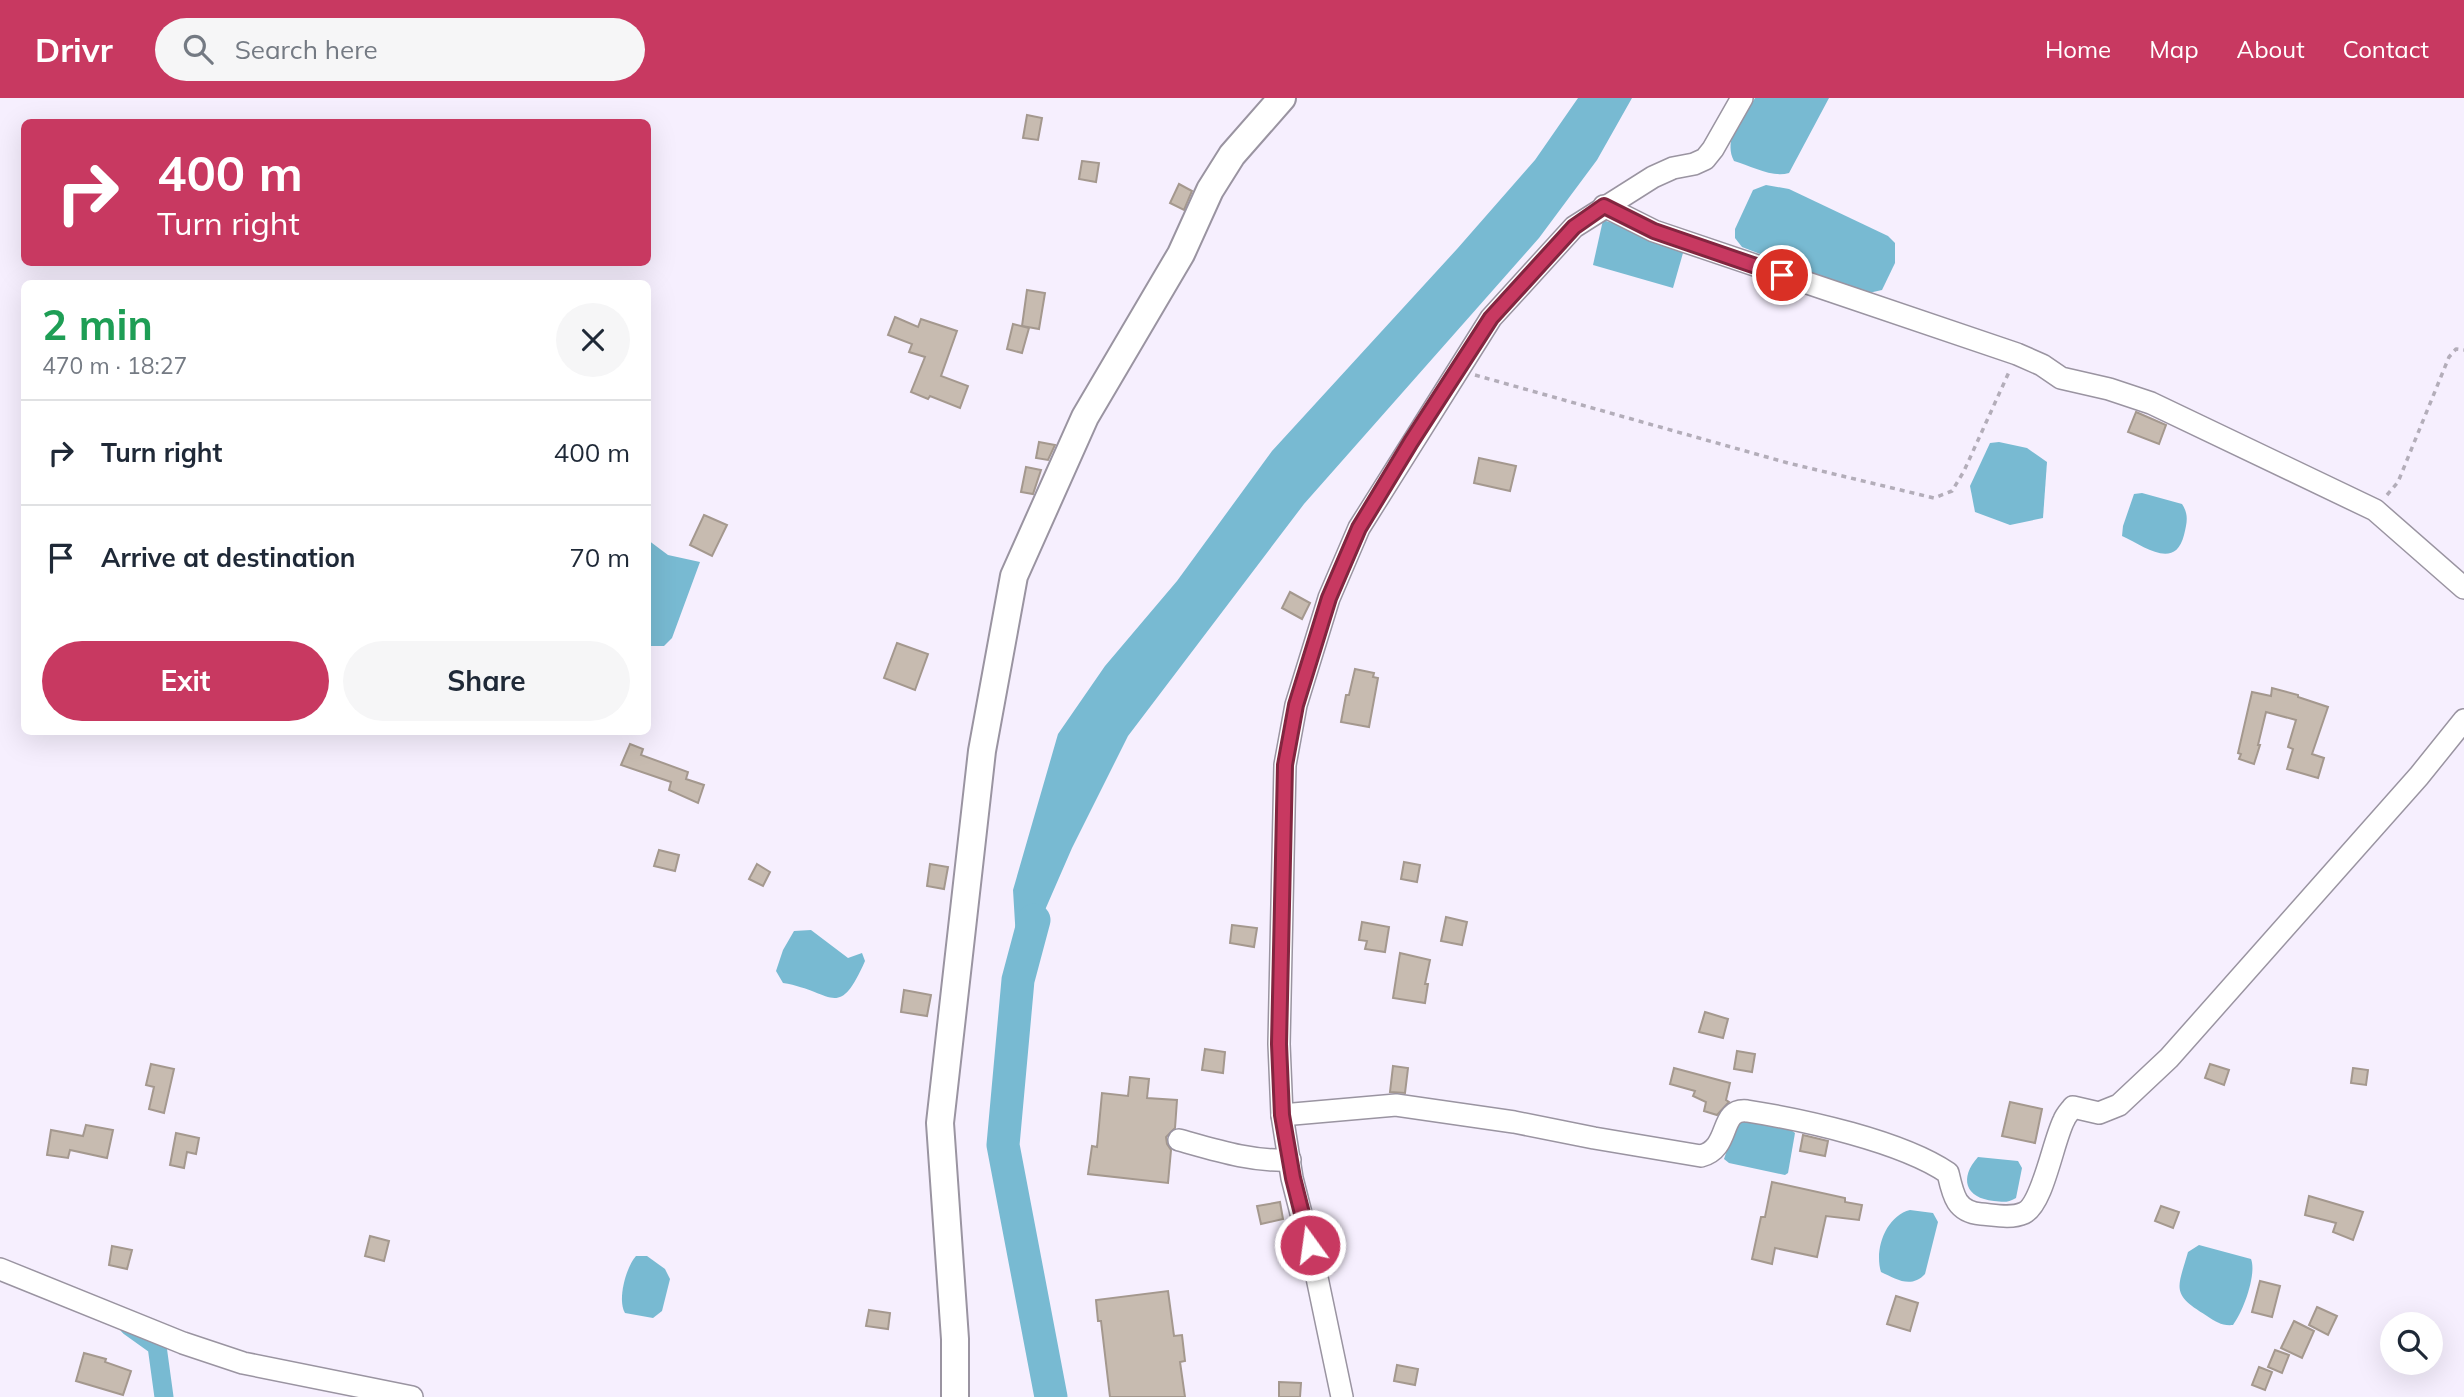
<!DOCTYPE html>
<meta charset="utf-8">
<style>
body{margin:0;font-family:Mulish,sans-serif;background:#f6f6f7;color:#1f2937;height:100vh;display:flex;flex-direction:column;font-size:26px;white-space:nowrap}
*{box-sizing:border-box;margin:0}
p{font-size:23px;color:#747a83}
.icon{flex:none;width:38px;height:38px;fill:none;stroke:currentColor;stroke-width:2;stroke-linecap:round;stroke-linejoin:round}
.map{position:relative;flex:1;overflow:hidden}
.side{position:absolute;left:21px;top:182px;width:630px;height:455px;display:flex;flex-direction:column;background:#fff;border-radius:10px;box-shadow:0 7px 28px #0002}
.side>*{flex:none}
.hud{position:absolute;left:21px;top:21px;width:630px;height:147px;border-radius:10px;box-shadow:0 7px 28px #0002;background:#c83961;color:#fff;overflow:hidden}
.tools{position:absolute;left:2380px;top:1214px;display:grid;gap:14px}
.tools a{display:grid;place-items:center;width:63px;height:63px;border-radius:50%;background:#fff;box-shadow:0 7px 28px #0002;font-size:35px}
.pin{position:absolute;display:grid;place-items:center;width:60px;height:60px;color:#fff;margin:-30px;border:4px solid #fff;border-radius:50%;box-shadow:0 2px 7px #0007}
.me{position:absolute;width:77px;margin:-38px;rotate:346deg;stroke-linejoin:round;filter:drop-shadow(0 0 5px #0008)}
.turn{display:flex;align-items:center;gap:24px;height:147px;padding:0 21px;font-size:32px}
.turn .icon{width:91px;height:91px;stroke-width:2.5}
.turn b{display:block;font-size:49px;line-height:60px}
.round{display:grid;place-items:center;flex:none;width:74px;height:74px;border-radius:37px;background:#f6f6f7}
.overview{display:flex;align-items:center;justify-content:space-between;height:119px;padding:0 21px}
h1{font-size:42px;font-weight:700;line-height:52px;color:#1e9e55}
.primary-button{display:flex;gap:14px;margin-top:auto;padding:14px 21px}
.primary-button a{flex:1;height:80px;border-radius:42px;background:#c83961;color:#fff;font-size:28px;font-weight:700;line-height:80px;text-align:center}
.primary-button a+a{background:#f6f6f7;color:#1f2937}
ul{padding:0;list-style:none}
li{display:flex;align-items:center;gap:21px;height:105px;padding:0 21px;border-top:2px solid #e0e1e3}
li div{flex:1}
li b{display:block;font-size:26px}
li em{font-style:normal}
header{display:flex;align-items:center;gap:42px;box-sizing:border-box;height:98px;padding:0 35px;background:#c83961;color:#fff}
header strong{font-size:33px}
nav{display:flex;gap:38px;margin-inline-start:auto;font-size:24px}
.search{width:490px;height:63px;background:#f6f6f7;display:flex;align-items:center;gap:18px;box-sizing:border-box;padding:0 24px;border-radius:38px;color:#747a83;font-size:26px}
.map>svg:first-child{display:block}
.water{fill:#78bad2}
.lines{fill:none;stroke-linecap:round;stroke-linejoin:round}
.canal{stroke:#78bad2;stroke-width:19}
.river{stroke:#78bad2;stroke-width:33}
.building{fill:#c7bbb0;stroke:#a4988e;stroke-width:2}
.minor-casing{stroke:#9a94a1;stroke-width:24}
.tertiary-casing{stroke:#9a94a1;stroke-width:30}
.path{stroke:#b3adb9;stroke-width:3.5;stroke-dasharray:5 5;stroke-linecap:butt}
.minor{stroke:#fff;stroke-width:21}
.tertiary{stroke:#fff;stroke-width:26}
.route-casing{stroke:#82253f;stroke-width:18}
.route{stroke:#c83961;stroke-width:12}
</style>
<header>
<strong>Drivr</strong>
<div class="search"><svg class="icon" aria-label="search" viewBox="0 0 24 24"><circle cx="10" cy="10" r="6"/><path d="M15 15l6 6"/></svg>Search here</div>
<nav><a>Home</a><a>Map</a><a>About</a><a>Contact</a></nav>
</header>
<div class="map">
<svg width="2464" height="1299" viewBox="0 0 2464 1299">
<rect width="100%" height="100%" fill="#f6effe"/>
<g class="water">
<path d="M1578,0H1632L1597,62L1539,140L1304,406L1128,638L1072,750L1018,874L1013,792L1058,636L1105,568L1177,483L1272,353L1457,151L1535,62Z"/>
<path d="M1755,0H1829L1789,75C1772,80 1751,68 1734,63C1722,41 1744,19 1755,0Z"/>
<path d="M1766,87L1789,91L1888,138L1895,145V165L1882,192L1864,196L1742,149L1735,140V131L1753,92Z"/>
<path d="M1603,122L1685,148L1673,190L1593,167Z"/>
<path d="M1999,344L2027,350L2047,364L2043,420L2010,427L1975,414L1970,388L1990,345Z"/>
<path d="M2142,395L2182,406C2189,417 2187,424 2184,437C2175,473 2144,448 2122,438L2123,428L2134,396Z"/>
<path d="M648,442L668,457L700,464L672,540L664,548H648Z"/>
<path d="M811,832L848,860L862,855L865,863C838,924 833,893 783,885L776,873L783,852L794,833Z"/>
<path d="M1747,1023L1787,1029L1795,1035L1788,1075L1785,1077L1729,1065L1724,1061L1735,1028L1739,1024Z"/>
<path d="M1978,1059L2018,1063L2022,1070L2016,1100C2008,1105 2003,1104 1994,1103C1965,1100 1959,1080 1978,1059Z"/>
<path d="M1910,1112L1933,1115L1938,1124L1925,1176C1911,1191 1896,1181 1881,1174C1874,1151 1886,1118 1910,1112Z"/>
<path d="M2199,1147L2251,1161C2257,1176 2243,1214 2233,1227C2222,1228 2216,1224 2207,1218C2171,1196 2177,1192 2188,1154Z"/>
<path d="M636,1158H647L665,1171L670,1181L662,1213L653,1220L625,1215C617,1202 626,1169 636,1158Z"/>
</g>
<g class="lines">
<path class="canal" d="M129,1228L157,1248L164,1299"/>
<path class="river" d="M1034,822L1018,882L1003,1047L1051,1299"/>
</g>
<g class="building">
<path d="M1027,17L1042,20L1038,42L1023,40Z"/>
<path d="M1082,63L1099,65L1096,84L1079,81Z"/>
<path d="M1179,86L1192,93L1184,112L1170,105Z"/>
<path d="M1027,192L1045,195L1039,231L1022,228Z"/>
<path d="M895,219L918,229L921,221L957,233L941,278L968,288L960,310L930,298L928,301L911,294L925,259L909,254L912,246L888,237Z"/>
<path d="M1013,226L1029,230L1022,255L1007,251Z"/>
<path d="M2136,314L2166,327L2159,346L2128,334Z"/>
<path d="M1039,344L1055,347L1048,362L1036,360Z"/>
<path d="M1479,360L1516,368L1510,393L1474,385Z"/>
<path d="M1026,369L1041,372L1033,396L1021,394Z"/>
<path d="M704,417L727,427L712,458L690,447Z"/>
<path d="M1290,494L1310,505L1302,521L1282,510Z"/>
<path d="M897,545L928,556L915,592L884,580Z"/>
<path d="M1355,571L1374,575L1373,579L1378,580L1369,629L1341,624L1346,597H1349Z"/>
<path d="M2272,590L2298,597V599L2328,609L2312,656L2324,660L2318,680L2287,671L2293,651L2288,649L2296,622L2266,614L2258,647H2260L2254,666L2239,661L2241,656L2238,655L2252,594L2271,598Z"/>
<path d="M630,646L643,651L641,657L688,674L686,681L704,687L698,705L669,692L671,684L621,667Z"/>
<path d="M659,752L679,757L675,773L654,768Z"/>
<path d="M1404,764L1420,767L1417,784L1401,781Z"/>
<path d="M757,766L770,774L763,788L749,781Z"/>
<path d="M930,766L948,769L944,791L927,788Z"/>
<path d="M1446,819L1467,824L1462,847L1441,843Z"/>
<path d="M1362,824L1389,829L1385,854L1365,851L1367,843L1359,842Z"/>
<path d="M1232,827L1257,830L1254,849L1230,845Z"/>
<path d="M1400,855L1430,862L1425,886H1428L1425,905L1393,900Z"/>
<path d="M904,892L931,897L927,918L901,914Z"/>
<path d="M1705,914L1728,921L1723,940L1699,934Z"/>
<path d="M1205,951L1225,954L1223,975L1202,972Z"/>
<path d="M1737,953L1755,956L1752,974L1734,971Z"/>
<path d="M151,966L174,971L164,1015L149,1011L154,989L146,987Z"/>
<path d="M2210,966L2229,972L2224,987L2205,980Z"/>
<path d="M1393,968L1408,970L1405,995L1390,994Z"/>
<path d="M1674,970L1730,985L1726,1002L1729,1004L1717,1017L1704,1013L1706,1004L1693,998L1695,993L1670,986Z"/>
<path d="M2353,970L2368,972L2366,987L2351,985Z"/>
<path d="M1130,979L1149,981L1147,1000L1177,1002L1175,1030L1166,1039L1167,1046L1171,1052L1168,1085L1088,1076L1092,1048L1097,1049L1102,995L1128,998Z"/>
<path d="M2010,1004L2042,1011L2035,1045L2002,1038Z"/>
<path d="M86,1027L113,1032L107,1060L70,1052L68,1060L47,1057L51,1032L83,1038Z"/>
<path d="M176,1035L199,1040L196,1056L187,1054L184,1070L170,1067Z"/>
<path d="M1803,1037L1828,1043L1825,1058L1800,1053Z"/>
<path d="M1772,1084L1845,1100V1104L1862,1107L1859,1122L1826,1118L1817,1159L1775,1150L1772,1166L1752,1161L1761,1119H1765Z"/>
<path d="M2309,1098L2363,1114L2353,1142L2333,1134L2336,1125L2305,1117Z"/>
<path d="M1280,1104L1283,1121L1261,1126L1257,1108Z"/>
<path d="M2161,1108L2179,1114L2173,1130L2155,1123Z"/>
<path d="M370,1138L389,1143L384,1163L365,1158Z"/>
<path d="M112,1148L132,1152L127,1171L109,1167Z"/>
<path d="M2260,1183L2280,1188L2272,1219L2252,1214Z"/>
<path d="M1168,1193L1174,1238L1182,1237L1185,1263L1180,1264L1185,1299H1110L1101,1223H1098L1096,1202Z"/>
<path d="M1896,1198L1918,1205L1910,1233L1887,1226Z"/>
<path d="M2317,1209L2337,1218L2328,1237L2309,1227Z"/>
<path d="M869,1212L890,1215L888,1231L866,1228Z"/>
<path d="M2294,1223L2314,1233L2302,1260L2281,1250Z"/>
<path d="M2275,1252L2289,1257L2282,1275L2268,1269Z"/>
<path d="M84,1255L106,1261L105,1264L131,1273L123,1297L76,1283Z"/>
<path d="M1397,1267L1418,1271L1415,1287L1394,1283Z"/>
<path d="M2259,1269L2272,1274L2265,1292L2252,1287Z"/>
<path d="M1279,1284L1301,1285L1300,1299H1279Z"/>
</g>
<g class="lines">
<defs>
<g id="minor">
<path d="M1604,108L1654,133L2017,256L2042,267L2061,280L2109,291L2151,305L2375,412L2464,490"/>
<path d="M1282,1017L1396,1007L1514,1024L1594,1040L1701,1058C1732,1050 1718,1010 1747,1013C1804,1022 1901,1043 1948,1075C1953,1097 1956,1114 1981,1116C1994,1117 2011,1121 2024,1115C2043,1106 2053,1043 2064,1022C2066,1017 2070,1013 2073,1009L2099,1015L2119,1007L2169,960L2419,678L2464,622"/>
<path d="M1179,1042C1215,1052 1252,1064 1290,1062"/>
<path d="M0,1171L183,1245L243,1265L412,1299"/>
<path d="M1342,1299L1315,1170L1292,1080L1282,1017L1279,946L1285,667L1296,607L1329,500L1359,430L1491,220L1574,129L1653,79L1673,70L1694,66L1705,61L1713,51L1742,0"/>
</g>
<path id="tertiary" d="M955,1299V1241L940,1025L982,653L1014,478L1085,319L1181,156L1210,92L1232,57L1282,0"/>
</defs>
<use href="#minor" class="minor-casing"/>
<use href="#tertiary" class="tertiary-casing"/>
<g class="path">
<path d="M1475,277L1788,365L1934,400L1952,393L1964,373L2009,274"/>
<path d="M2387,397L2398,384L2449,259L2456,251L2464,252"/>
</g>
<use href="#minor" class="minor"/>
<use href="#tertiary" class="tertiary"/>
</g>
<g class="lines">
<defs>
<path id="route" d="M1310,1147L1293,1080L1282,1017L1279,946L1285,667L1296,607L1329,500L1359,430L1411,344L1491,220L1574,129L1604,108L1654,133L1782,177"/>
</defs>
<use href="#route" class="route-casing"/>
<use href="#route" class="route"/>
</g>
</svg>
<div class="tools">
<a><svg class="icon" aria-label="search" viewBox="0 0 24 24"><circle cx="10" cy="10" r="6"/><path d="M15 15l6 6"/></svg></a>
</div>
<div class="pin" style="left:1782px;top:177px;background:#d93025"><svg class="icon" aria-label="arrive" viewBox="0 0 24 24"><path d="M6 21V4h12l-3 4 3 4H6"/></svg></div>
<svg class="me" style="left:1310px;top:1147px" viewBox="-20 -20 40 40"><circle r="17" fill="#c83961" stroke="#fff" stroke-width="3"/><path d="M0-11L8 9 0 5-8 9z" fill="#fff"/></svg>
<div class="hud">
<div class="turn"><svg class="icon" aria-label="right" viewBox="0 0 24 24"><path d="M7 20v-9h11M14 6l5 5-5 5"/></svg><div><b>400 m</b>Turn right</div></div>
</div>
<section class="side">
<div class="overview"><div><h1>2 min</h1><p>470 m · 18:27</p></div><a class="round"><svg class="icon" aria-label="close" viewBox="0 0 24 24"><path d="M6 6l12 12M18 6L6 18"/></svg></a></div>
<ul>
<li><svg class="icon" aria-label="right" viewBox="0 0 24 24"><path d="M7 20v-9h11M14 6l5 5-5 5"/></svg><div><b>Turn right</b></div><em>400 m</em></li>
<li><svg class="icon" aria-label="arrive" viewBox="0 0 24 24"><path d="M6 21V4h12l-3 4 3 4H6"/></svg><div><b>Arrive at destination</b></div><em>70 m</em></li>
</ul>
<div class="primary-button"><a>Exit</a><a>Share</a></div>
</section>
</div>
